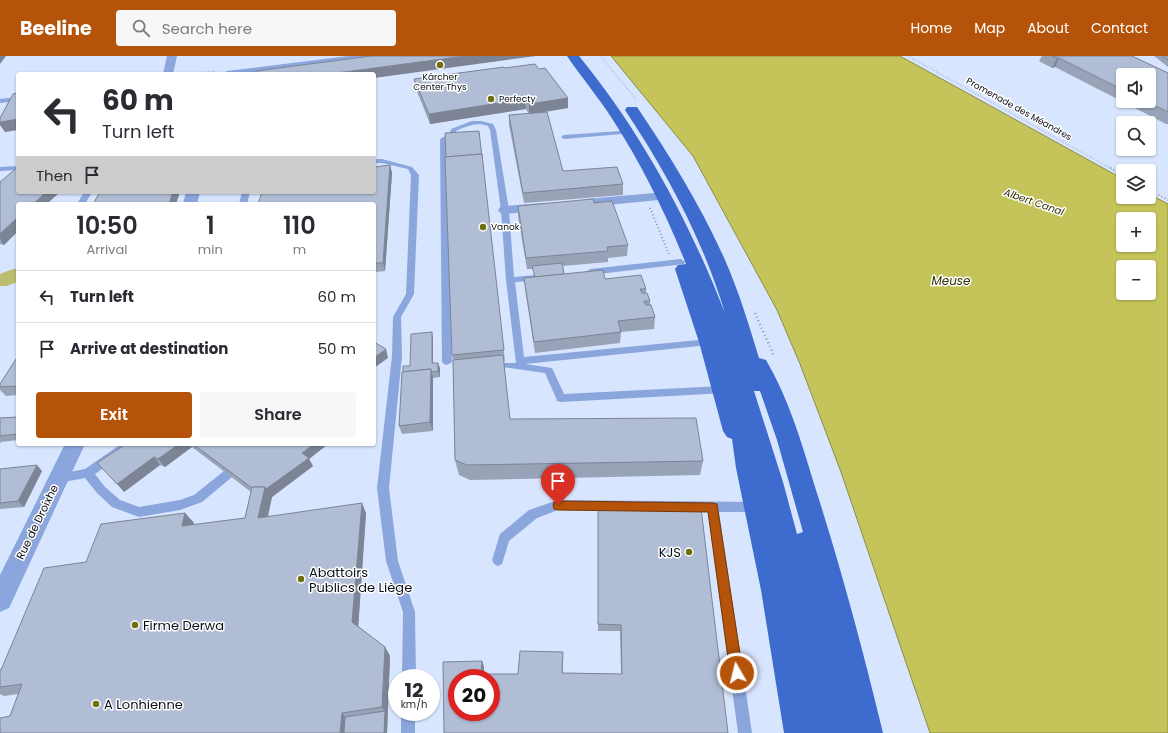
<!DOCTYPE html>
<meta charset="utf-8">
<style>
body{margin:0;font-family:Poppins,sans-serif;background:#f7f7f7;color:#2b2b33;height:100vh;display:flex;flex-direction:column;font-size:15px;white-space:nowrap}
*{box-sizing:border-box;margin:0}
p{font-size:13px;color:#7c7c81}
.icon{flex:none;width:22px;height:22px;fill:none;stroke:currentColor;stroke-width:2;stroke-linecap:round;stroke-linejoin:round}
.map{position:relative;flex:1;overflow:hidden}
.sheet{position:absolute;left:16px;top:146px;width:360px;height:244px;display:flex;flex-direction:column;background:#fff;border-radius:4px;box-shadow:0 1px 3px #0004}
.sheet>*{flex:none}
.hud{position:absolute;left:16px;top:16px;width:360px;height:122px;border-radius:4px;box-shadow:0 1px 3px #0004;background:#fff;color:#2b2b33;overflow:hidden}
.tools{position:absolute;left:1116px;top:12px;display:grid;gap:8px}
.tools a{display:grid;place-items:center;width:40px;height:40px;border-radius:4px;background:#fff;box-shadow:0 1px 3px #0004;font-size:20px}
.speed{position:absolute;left:388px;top:613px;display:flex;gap:8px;font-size:20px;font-weight:700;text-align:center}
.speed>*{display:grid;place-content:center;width:52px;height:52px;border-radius:50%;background:#fff;box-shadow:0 1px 3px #0004;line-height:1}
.speed small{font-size:10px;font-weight:400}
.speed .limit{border:6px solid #d22;background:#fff;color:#111}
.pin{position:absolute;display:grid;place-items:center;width:34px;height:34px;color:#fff;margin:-41px -17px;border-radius:50% 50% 50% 0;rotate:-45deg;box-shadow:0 0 4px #0007}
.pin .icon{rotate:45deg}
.me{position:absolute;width:44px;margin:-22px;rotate:352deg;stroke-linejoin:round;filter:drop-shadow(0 0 3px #0008)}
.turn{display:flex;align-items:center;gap:14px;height:84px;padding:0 20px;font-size:18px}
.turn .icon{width:52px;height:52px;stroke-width:2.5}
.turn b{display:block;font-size:28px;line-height:34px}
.then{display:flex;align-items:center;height:38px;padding:0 20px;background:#0003;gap:8px;font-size:15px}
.eta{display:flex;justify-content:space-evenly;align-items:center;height:68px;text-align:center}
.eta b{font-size:24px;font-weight:600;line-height:28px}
.button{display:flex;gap:8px;margin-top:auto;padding:8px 20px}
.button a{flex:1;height:46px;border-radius:4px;background:#b45309;color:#fff;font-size:16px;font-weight:600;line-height:46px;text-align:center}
.button a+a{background:#f7f7f7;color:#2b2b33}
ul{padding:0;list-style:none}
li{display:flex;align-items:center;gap:12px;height:52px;padding:0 20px;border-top:1px solid #e1e1e2}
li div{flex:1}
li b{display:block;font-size:15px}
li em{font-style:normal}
header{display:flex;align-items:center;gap:24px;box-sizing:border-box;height:56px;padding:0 20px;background:#b45309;color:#fff}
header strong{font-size:19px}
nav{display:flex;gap:22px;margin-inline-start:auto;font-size:14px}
.search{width:280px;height:36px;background:#f7f7f7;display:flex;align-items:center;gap:10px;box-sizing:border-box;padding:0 14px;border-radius:4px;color:#7c7c81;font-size:15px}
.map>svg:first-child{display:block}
.green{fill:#bcbd6f}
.water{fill:#c4c45a;stroke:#8c8d46;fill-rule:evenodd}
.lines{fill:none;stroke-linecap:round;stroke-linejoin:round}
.path-far2{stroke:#8f99ac;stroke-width:1.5;stroke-dasharray:0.5 2;stroke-linecap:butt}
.path-far1{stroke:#8f99ac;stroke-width:2;stroke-dasharray:1 2.5;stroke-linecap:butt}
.path{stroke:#8f99ac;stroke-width:2.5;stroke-dasharray:1 3;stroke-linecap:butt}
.lane{fill:#8aa6dc;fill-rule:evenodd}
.street{fill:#8aa6dc;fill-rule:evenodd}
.primary{fill:#3e6cce;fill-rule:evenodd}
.wall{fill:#98a3b7;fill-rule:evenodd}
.shaded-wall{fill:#7c8495}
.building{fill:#b1bdd5;stroke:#7c8495;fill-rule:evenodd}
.route{fill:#b45309;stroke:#753606}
.poi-dot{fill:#6e6e0e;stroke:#fff;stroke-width:1.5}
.labels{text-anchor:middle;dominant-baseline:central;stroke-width:3;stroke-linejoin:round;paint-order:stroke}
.far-poi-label{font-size:9px;fill:#0a0e16;stroke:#fff;text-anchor:start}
.far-street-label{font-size:9px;fill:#0a0e16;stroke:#fff}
.far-water-label{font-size:10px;font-style:italic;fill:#333304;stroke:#fff}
.street-label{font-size:11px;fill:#0a0e16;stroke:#fff}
.water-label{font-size:12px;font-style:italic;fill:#333304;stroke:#fff}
.near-poi-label{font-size:13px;fill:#0a0e16;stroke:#fff;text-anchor:start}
</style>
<header>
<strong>Beeline</strong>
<div class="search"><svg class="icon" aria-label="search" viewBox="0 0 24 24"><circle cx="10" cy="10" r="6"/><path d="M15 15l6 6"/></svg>Search here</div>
<nav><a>Home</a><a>Map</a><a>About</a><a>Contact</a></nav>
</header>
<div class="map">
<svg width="1168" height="677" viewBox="0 0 1168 677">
<rect width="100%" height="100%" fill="#d8e5fe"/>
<path class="green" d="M18,212V226L6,230H0V218L10,214Z"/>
<path class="water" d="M611,0H900L1123,123V141H1149V138L1168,148V677H930L841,416L800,308L777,254L693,100ZM1123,163H1149V189H1123ZM1123,211H1149V237H1123Z"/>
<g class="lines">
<g class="path-far2">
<path d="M600,0L636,43"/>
<path d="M908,0L1112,113"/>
<path d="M186,18L215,15"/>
</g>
<g class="path-far1">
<path d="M1110,112L1123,119"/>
<path d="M1149,134L1168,144"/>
<path d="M650,152L669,198"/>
</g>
<path class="path" d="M755,257L774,300"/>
<g class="lane">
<path d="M18,41V45L0,47V43Z"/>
<path d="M472,65H481L493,68L496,74L509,154L514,221L535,219L539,222L535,225L515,226L524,301L709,283L714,286L709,289L525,308L552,312L564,338L722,330L726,331L727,334L726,337L561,346L557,345L556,342L545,317L502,311L500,309L502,307H516L506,224L501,154L490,74L488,70C477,66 467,70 456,75L455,79L446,84L452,306L447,309L444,308L442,306L440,83L450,77L451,73Z"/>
<path d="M620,75L623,77L622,78L564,83L561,81L564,79Z"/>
<path d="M374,103H382L412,111L419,119L414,238L401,261L402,300L389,432L398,505L415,556L416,622H402L403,556L386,505L377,432L392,300L393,261L406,238L411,119L408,113L382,107H374Z"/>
<path d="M18,110V114L0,115V111Z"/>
<path d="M84,136H92L85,148H77Z"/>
<path d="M242,136H250L247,148H239Z"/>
<path d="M681,203L685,206L684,208L590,219L586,216L590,213Z"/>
<path d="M121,388H134L133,391L95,418L105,431L120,444L139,451L180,444L194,439L224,415L228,413L232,415L234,418L232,421L202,446L180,454L139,461L112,451L97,437L85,422L59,427L55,425L53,422L55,419L85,413Z"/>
<path d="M558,444L757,446L761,448L763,451L761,454L757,456H719L752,677H738L708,455L558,454L537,462L509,485L502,508L498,510L494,508L492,504L500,478L529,454Z"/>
<rect x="401" y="656" width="14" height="21"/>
</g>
<g class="street">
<path d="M167,0H177L173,18H163Z"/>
<path d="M348,0H378L373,3L253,18H222L227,15Z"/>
<path d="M186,136H200L197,148H183Z"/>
<path d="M654,137L659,138L661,141L659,144L587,151L582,150L580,147L582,144L587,143Z"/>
<path d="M543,147L548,148L550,151L548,154L505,158L500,157L498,154L500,151L505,150Z"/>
<path d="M65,388H85L9,552L0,556V519Z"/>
</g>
<path class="primary" d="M567,0H579C642,77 689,165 725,257C703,184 667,117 625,54L627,51H637C670,100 701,150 725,204C739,236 749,269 759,302L766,304C789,343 802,388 815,431C841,512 863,594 883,677H784L761,534L736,412L732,383L727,381L723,375L699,286L675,213L678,209L686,208C666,158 642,109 613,64C599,42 582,22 567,0ZM754,335H760L777,384L803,476L797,478L783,426Z"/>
</g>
<g class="wall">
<path d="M1042,0H1132L1168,17V68H1166L1055,11L1052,12L1039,5ZM1123,19L1149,45H1123Z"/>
<path d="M1154,0H1168V11Z"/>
<path d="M505,12L539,13L568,42V52L540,57L563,115L623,128V139L524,147L509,69V59L529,58L526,53L430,68L416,33L414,23Z"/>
<path d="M479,75L505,305H503L510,363L703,405L700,419L470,424L459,419L455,404L453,304L452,299Z"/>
<path d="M390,109L392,117L385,215L376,216L375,230H374V148Z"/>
<path d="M0,126L18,148V175L4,189L0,188Z"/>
<path d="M594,147L628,189L627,200L608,202V206L563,210L564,218L605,223L646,233V237L650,245V249L655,261L654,273L621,276L620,287L535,297L525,233L524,222L534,221L533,213H527L518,160V150Z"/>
<path d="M433,282V307L440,312V321L433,322V375L402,378L399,370L403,316L410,310Z"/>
<path d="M18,300V339L6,340L0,334V328Z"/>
<path d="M18,361V384L1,386L0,388V362Z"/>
<path d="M126,388H328L309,403L313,410L272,441L268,461L366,457L358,570L385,591L390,600L387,677L10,660L18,638L4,640L0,638V614H1L86,506L185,457L194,467L193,469L245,462L251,436L192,391L165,411L160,409L124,436Z"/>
<path d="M0,413L42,415L24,451L0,453Z"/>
<path d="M598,458L728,677H444L482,605L484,611V618H518L563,602V617L621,618L620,575H598Z"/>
</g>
<g class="shaded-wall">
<path d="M0,0H6L0,8Z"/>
<path d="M465,0H536L374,22V18H329Z"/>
<path d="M1057,2H1059L1055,11L1052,12Z"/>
<path d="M568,42V52L529,58V48Z"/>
<path d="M525,43L526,53L430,68L429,58Z"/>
<path d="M18,63V74L5,76L0,69V66Z"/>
<path d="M390,109L392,117L385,215L383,207Z"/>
<path d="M46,136H60L47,148H33Z"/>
<path d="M173,136H180L176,148H169Z"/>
<path d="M18,161V175L4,189L0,183V178Z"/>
<path d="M374,209L376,216L375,230L374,228Z"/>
<path d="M432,276L433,282V313L432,307Z"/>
<path d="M386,293L388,302L374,312V302Z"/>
<path d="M438,307L440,312V321L438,315Z"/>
<path d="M431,313L433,322V375L430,366Z"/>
<path d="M179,388H190L192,391L165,411L158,403Z"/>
<path d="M314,388H328L309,403L313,410L272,441L265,472L258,462L265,431L302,397Z"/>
<path d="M154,401L160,409L124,436L117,428Z"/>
<path d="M37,409L42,415L24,451L18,445Z"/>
<path d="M362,447L366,457L358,575L352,566Z"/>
<path d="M185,457L194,467L190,480L182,470Z"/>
<path d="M385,591L390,600L387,677H384L385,655L382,651Z"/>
<path d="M482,605L484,611L483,622L481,618Z"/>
<path d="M342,657L348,665L347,677H340Z"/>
</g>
<g class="building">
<path d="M371,0H465L329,18H256V15Z"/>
<path d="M1052,0H1132L1168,17V56L1146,45H1149V19H1123V34L1059,2H1057Z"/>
<path d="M1163,0H1168V4Z"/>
<path d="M535,8L539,13L545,12L568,42L529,48L525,43L429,58L414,23L504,11L505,12Z"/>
<path d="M18,37V63L0,66V62L13,38Z"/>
<path d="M547,56L563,115L617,111L623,128L523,137L509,59Z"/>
<path d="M479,75L482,101V98L446,101L445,77Z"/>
<path d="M482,98L504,294L452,299L445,101Z"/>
<path d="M390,109L383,207H374V148H258L262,136H374V111Z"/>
<path d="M18,111V136H46L33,148H18V161L0,178V126Z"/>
<path d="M100,136H173L169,148H93Z"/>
<path d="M593,143L594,147L612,145L628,189L607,191L608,195L526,202L518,150Z"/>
<path d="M562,207L564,218L535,221L532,210Z"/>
<path d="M603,214L605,223L641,219L646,233H640L642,237H647L650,245H644L646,249H651L655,261L618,265L621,276L534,286L524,222Z"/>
<path d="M432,276V307H438V315L431,316V313L403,316V310H410L411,278Z"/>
<path d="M374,286L386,293L374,302Z"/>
<path d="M503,299L510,363L696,362L703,405L467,409L455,404L453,304Z"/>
<path d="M18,300V330L0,331V328Z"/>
<path d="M431,313L430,366L399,370L402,316Z"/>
<path d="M18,361V378L0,380V362Z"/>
<path d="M126,388H179L158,403L154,401L117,428L97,407Z"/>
<path d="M193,388H314L302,397L309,402L266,433L265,431H252V432Z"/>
<path d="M37,409L18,445L0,447V413Z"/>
<path d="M252,431H265L258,462L362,447L352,566L385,591L382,651L342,657L340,677H0V662L10,660L22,628L0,631V614H1L44,512L86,506L101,468L185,457L182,470L245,462Z"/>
<path d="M598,450L701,452L728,677H444L443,606L482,605L481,618H518L520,595L563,596L562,617L622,618L621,569L598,568ZM457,622H491V656H457Z"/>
<path d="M385,655L384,677H344L345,661Z"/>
</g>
<path class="route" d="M558,445L713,447L717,448L743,617L741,621L737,623L732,621L730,617L708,456L558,454L554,453L553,449L554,446Z"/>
<g class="poi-dot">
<circle cx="440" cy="9" r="4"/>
<circle cx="491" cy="43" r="4"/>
<circle cx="483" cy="171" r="4"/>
<circle cx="689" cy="496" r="4"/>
<circle cx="301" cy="523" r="4"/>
<circle cx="135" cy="569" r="4"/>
<circle cx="96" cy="648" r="4"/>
</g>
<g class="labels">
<g class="far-poi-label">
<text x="440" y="21" text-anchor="middle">Kärcher<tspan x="440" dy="10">Center Thys</tspan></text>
<text x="499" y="43">Perfecty</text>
<text x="491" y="171">Vanok</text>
</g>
<g class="far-street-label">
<text transform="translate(1019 53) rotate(29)">Promenade des Méandres</text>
</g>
<g class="far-water-label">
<text transform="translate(1034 146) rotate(19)">Albert Canal</text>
</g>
<g class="street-label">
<text transform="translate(37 466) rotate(-64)">Rue de Droixhe</text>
</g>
<g class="water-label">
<text x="951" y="224">Meuse</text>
</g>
<g class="near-poi-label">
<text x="681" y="496" text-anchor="end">KJS</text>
<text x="309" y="516">Abattoirs<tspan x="309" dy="15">Publics de Liège</tspan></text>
<text x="143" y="569">Firme Derwa</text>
<text x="104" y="648">A Lonhienne</text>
</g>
</g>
</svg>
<div class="tools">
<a><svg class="icon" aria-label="sound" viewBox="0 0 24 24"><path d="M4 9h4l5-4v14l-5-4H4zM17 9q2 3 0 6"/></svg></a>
<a><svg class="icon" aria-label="search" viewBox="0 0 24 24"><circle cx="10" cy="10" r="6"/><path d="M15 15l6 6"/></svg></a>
<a><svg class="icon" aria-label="layers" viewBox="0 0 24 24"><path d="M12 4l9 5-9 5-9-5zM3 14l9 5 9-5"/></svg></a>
<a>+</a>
<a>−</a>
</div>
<div class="speed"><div>12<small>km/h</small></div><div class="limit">20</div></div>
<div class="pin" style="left:558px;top:449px;background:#d93025"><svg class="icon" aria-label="arrive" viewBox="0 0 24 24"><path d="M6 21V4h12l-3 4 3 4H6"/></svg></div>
<svg class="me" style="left:737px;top:617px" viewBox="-20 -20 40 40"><circle r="17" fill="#b45309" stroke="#fff" stroke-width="3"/><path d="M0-11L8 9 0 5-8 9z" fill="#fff"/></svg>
<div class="hud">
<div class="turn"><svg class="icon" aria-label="left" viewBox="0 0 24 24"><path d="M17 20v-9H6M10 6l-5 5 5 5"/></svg><div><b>60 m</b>Turn left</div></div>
<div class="then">Then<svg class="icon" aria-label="arrive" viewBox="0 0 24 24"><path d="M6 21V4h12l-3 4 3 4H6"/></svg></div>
</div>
<section class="sheet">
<div class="eta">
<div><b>10:50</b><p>Arrival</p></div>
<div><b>1</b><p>min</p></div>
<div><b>110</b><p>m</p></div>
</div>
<ul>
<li><svg class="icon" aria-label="left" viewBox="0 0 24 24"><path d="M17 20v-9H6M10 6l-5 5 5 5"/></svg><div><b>Turn left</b></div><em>60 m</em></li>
<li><svg class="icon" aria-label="arrive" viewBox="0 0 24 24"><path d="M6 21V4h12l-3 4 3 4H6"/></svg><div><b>Arrive at destination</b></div><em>50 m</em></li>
</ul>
<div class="button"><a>Exit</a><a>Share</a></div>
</section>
</div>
